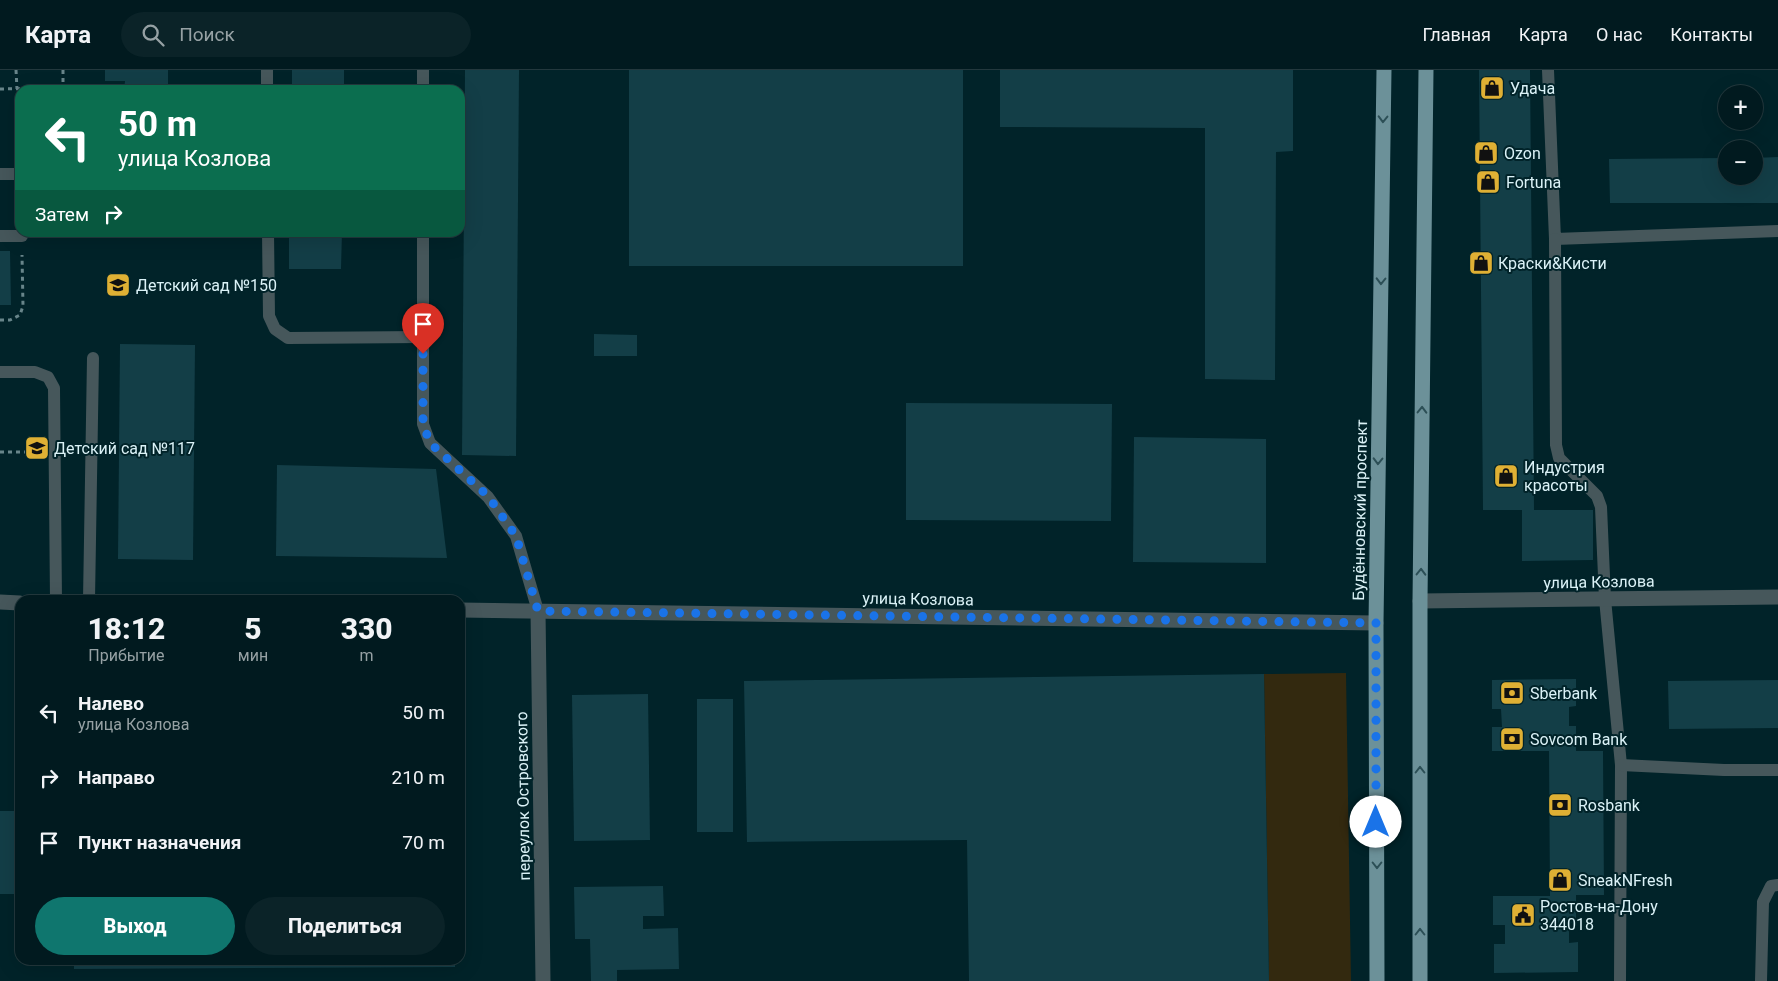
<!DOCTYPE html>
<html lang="ru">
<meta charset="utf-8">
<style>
body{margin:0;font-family:Roboto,sans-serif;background:#0b2328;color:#f1f3f6;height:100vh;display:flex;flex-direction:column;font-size:19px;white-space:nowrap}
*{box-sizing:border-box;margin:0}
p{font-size:16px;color:#96a1a4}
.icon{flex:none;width:28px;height:28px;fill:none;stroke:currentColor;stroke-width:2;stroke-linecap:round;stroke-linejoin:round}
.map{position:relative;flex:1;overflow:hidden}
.drawer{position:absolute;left:15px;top:525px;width:450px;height:370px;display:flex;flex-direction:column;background:#011a1f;border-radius:15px;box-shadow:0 5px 20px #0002,0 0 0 1px #23383d}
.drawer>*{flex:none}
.banner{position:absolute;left:15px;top:15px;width:450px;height:152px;border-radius:15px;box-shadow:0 5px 20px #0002,0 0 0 1px #23383d;background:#0b6e4f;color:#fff;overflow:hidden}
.fabs{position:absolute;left:1718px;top:15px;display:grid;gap:10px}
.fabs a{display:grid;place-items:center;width:45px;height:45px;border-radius:50%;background:#011a1f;box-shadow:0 5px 20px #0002,0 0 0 1px #23383d;font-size:25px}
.pin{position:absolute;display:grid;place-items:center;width:42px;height:42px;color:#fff;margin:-51px -21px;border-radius:50% 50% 50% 0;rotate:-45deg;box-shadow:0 0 5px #0007}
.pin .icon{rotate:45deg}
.me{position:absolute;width:55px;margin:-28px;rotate:0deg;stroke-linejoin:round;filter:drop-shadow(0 0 4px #0008)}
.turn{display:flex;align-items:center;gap:18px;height:105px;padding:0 20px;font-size:22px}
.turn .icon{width:65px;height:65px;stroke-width:2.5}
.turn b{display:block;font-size:35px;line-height:42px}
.then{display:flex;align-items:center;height:48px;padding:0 20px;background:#0003;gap:10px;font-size:19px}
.eta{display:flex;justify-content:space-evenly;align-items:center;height:85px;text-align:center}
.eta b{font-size:30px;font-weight:800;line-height:35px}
.primary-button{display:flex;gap:10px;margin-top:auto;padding:10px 20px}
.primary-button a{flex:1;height:58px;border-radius:30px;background:#0f766e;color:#fff;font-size:20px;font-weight:800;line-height:58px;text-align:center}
.primary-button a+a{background:#0b2328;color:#f1f3f6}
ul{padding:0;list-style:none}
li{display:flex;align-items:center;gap:15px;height:65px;padding:0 20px}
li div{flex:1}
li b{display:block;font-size:19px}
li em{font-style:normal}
header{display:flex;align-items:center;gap:30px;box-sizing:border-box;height:70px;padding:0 25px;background:#011a1f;border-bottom:1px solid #23383d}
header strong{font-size:24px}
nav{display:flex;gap:28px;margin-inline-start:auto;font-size:18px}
.search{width:350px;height:45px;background:#0b2328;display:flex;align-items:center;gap:12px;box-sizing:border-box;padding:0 18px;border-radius:28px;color:#96a1a4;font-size:19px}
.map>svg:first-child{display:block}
.green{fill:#33290f}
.building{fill:#133e47}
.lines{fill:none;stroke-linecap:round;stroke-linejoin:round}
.path{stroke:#68858a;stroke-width:3;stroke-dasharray:4 4;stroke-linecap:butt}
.service{stroke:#46575b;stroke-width:12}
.minor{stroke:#46575b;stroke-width:15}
.primary{stroke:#6c9199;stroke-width:15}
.oneway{stroke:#2c4f56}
.route{stroke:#1a73e8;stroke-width:9;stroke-dasharray:0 16.2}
.labels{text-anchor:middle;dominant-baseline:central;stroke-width:4;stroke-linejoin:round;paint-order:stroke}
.poi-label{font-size:16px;fill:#dbf2f7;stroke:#012329;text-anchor:start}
.street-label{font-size:16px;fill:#dbf2f7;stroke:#012329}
</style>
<header>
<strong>Карта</strong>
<div class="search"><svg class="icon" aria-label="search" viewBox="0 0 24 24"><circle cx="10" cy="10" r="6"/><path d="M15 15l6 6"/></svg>Поиск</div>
<nav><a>Главная</a><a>Карта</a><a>О нас</a><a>Контакты</a></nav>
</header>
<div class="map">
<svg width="1778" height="911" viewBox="0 0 1778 911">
<rect width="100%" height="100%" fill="#012329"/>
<path class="green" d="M1346,603L1351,911H1269L1264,604Z"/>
<g class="building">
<path d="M105,0H168V20H124L125,11H105Z"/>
<rect x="292" y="0" width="52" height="20"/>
<path d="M465,0H519L516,386L462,385Z"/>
<rect x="629" y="0" width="334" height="196"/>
<path d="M1000,0H1293V81L1276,82L1275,310L1205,309V58L1000,57Z"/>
<path d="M1479,0H1530L1534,440H1593V490L1522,491V440H1483Z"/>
<path d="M1778,87V133H1610L1609,89L1726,88V106H1754V88Z"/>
<path d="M289,162H342L341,199H289Z"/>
<path d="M0,181H10L11,235H0Z"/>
<path d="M594,264L637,265V286H594Z"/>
<path d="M120,274L195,275L193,490L118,489Z"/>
<path d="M906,333L1112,334L1111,451L906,450Z"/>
<path d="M1134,367L1266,369V493L1133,492Z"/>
<path d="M277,395L436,399L447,488L276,486Z"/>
<path d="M1264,604L1269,911H969L967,770L747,772L744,611Z"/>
<path d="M1576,609V636L1569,637V656H1576V681H1603L1604,825H1576V853H1569V873L1578,872V902L1494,903V874H1505V855H1493V826H1550L1549,681H1492V657H1502L1501,639H1492V610Z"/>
<path d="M1778,610V658L1669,659L1668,611Z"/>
<path d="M648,624L650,770L574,771L572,625Z"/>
<rect x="697" y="629" width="36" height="133"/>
<rect x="0" y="741" width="20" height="83"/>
<path d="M663,816L664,846H643V859L678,858L679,899L617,900V911H591L590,869H575L574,817Z"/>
<path d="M74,890H455V897L74,899Z"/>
</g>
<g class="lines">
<g class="path">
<path d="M16,0L17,19"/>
<path d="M63,0V18"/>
<path d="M0,19L63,18V20"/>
<path d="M0,250H10L20,245L23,236L22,185"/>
<path d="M0,382H34"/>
</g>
<g class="service">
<path d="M267,0V20"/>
<path d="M423,0V20"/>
<path d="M1548,0L1555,169L1778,161"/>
<path d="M0,104H20"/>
<path d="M268,162L269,246L275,259L288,268L423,267"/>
<path d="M423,162V354L430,373L488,427L516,466L538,541"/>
<path d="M0,166H22"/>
<path d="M1555,169L1556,375L1559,388L1597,426L1601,437L1605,529L1621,695L1620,911"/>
<path d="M0,302H35L48,307L54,318L56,530"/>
<path d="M89,530L93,288"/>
<path d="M1621,695L1724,700H1778"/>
<path d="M1761,911L1763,832L1771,816L1778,815"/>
</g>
<g class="minor">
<path d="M1420,531L1778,527"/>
<path d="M0,532L20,533"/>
<path d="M460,540L1376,553"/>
<path d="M538,541L543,911"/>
</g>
<g class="primary">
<path d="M1377,911L1376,553L1384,0"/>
<path d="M1420,911V531L1426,0"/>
</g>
</g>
<defs><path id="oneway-chevron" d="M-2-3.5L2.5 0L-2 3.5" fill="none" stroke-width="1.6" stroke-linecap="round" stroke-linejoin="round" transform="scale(1.25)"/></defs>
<g class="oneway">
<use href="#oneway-chevron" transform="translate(1383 49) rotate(91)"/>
<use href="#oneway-chevron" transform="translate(1381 211) rotate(91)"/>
<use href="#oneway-chevron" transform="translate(1422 340) rotate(-89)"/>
<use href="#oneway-chevron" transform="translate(1378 391) rotate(91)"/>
<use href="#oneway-chevron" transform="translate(1421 502) rotate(-89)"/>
<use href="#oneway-chevron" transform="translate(1420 700) rotate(-90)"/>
<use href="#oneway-chevron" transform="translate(1377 795) rotate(90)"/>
<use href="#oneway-chevron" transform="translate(1420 862) rotate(-90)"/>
</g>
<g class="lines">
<path class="route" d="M423,284V354L430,373L488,426L516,466L538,541L1376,553V752"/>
</g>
<defs>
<symbol id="shop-square" viewBox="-11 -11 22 22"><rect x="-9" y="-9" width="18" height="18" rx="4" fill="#dfb034" stroke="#012329"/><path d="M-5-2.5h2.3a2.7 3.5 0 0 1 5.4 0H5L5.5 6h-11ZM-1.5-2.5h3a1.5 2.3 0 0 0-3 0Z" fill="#111"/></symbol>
<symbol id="school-square" viewBox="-11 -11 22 22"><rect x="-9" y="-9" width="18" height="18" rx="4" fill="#dfb034" stroke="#012329"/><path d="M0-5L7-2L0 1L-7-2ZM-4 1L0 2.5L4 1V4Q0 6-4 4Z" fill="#111"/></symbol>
<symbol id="bank-square" viewBox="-11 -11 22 22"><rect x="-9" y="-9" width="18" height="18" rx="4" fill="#dfb034" stroke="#012329"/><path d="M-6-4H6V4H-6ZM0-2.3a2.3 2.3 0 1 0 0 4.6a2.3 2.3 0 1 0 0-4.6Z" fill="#111"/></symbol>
<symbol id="civic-square" viewBox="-11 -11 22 22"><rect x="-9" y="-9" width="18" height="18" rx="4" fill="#dfb034" stroke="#012329"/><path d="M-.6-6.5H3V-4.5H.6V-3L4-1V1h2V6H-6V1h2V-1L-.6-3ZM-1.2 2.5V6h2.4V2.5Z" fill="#111"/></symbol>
</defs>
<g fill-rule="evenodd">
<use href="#shop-square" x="1478" y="4" width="28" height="28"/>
<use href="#shop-square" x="1472" y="69" width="28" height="28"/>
<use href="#shop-square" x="1474" y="98" width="28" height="28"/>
<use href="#shop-square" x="1467" y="179" width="28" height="28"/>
<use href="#school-square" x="104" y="201" width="28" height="28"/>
<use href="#school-square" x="23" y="364" width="28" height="28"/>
<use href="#shop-square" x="1492" y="392" width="28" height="28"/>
<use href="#bank-square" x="1498" y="609" width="28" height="28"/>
<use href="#bank-square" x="1498" y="655" width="28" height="28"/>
<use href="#bank-square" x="1546" y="721" width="28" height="28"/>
<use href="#shop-square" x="1546" y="796" width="28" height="28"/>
<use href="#civic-square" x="1509" y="831" width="28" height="28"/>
</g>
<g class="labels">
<g class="poi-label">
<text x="1510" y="18">Удача</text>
<text x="1504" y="83">Ozon</text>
<text x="1506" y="112">Fortuna</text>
<text x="1498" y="193">Краски&amp;Кисти</text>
<text x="136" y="215">Детский сад №150</text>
<text x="54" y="378">Детский сад №117</text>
<text x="1524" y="397">Индустрия<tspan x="1524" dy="18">красоты</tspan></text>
<text x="1530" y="623">Sberbank</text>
<text x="1530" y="669">Sovcom Bank</text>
<text x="1578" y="735">Rosbank</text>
<text x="1578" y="810">SneakNFresh</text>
<text x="1540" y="836">Ростов-на-Дону<tspan x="1540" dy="18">344018</tspan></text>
</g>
<g class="street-label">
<text transform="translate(1360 440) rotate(-89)">Будённовский проспект</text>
<text transform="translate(1599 512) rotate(-1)">улица Козлова</text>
<text transform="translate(918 529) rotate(1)">улица Козлова</text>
<text transform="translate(523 726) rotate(-91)">переулок Островского</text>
</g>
</g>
</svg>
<div class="fabs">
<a>+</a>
<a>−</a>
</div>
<div class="pin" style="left:423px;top:284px;background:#d93025"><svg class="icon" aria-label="arrive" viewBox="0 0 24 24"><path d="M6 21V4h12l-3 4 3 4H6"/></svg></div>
<svg class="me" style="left:1376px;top:752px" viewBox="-20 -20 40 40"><circle r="19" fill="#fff"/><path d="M0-13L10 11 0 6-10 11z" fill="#1a73e8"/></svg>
<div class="banner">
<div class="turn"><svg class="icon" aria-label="left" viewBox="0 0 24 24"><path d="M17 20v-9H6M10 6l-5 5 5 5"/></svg><div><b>50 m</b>улица Козлова</div></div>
<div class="then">Затем<svg class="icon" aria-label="right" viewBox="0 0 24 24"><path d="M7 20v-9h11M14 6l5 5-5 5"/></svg></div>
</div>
<section class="drawer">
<div class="eta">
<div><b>18:12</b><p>Прибытие</p></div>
<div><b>5</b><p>мин</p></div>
<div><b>330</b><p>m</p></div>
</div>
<ul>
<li><svg class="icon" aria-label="left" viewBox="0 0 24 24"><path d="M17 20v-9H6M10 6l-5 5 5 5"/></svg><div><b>Налево</b><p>улица Козлова</p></div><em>50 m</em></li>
<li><svg class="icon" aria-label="right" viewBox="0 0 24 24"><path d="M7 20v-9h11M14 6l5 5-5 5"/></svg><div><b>Направо</b></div><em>210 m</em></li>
<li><svg class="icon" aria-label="arrive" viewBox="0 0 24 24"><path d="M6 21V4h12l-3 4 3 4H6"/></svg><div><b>Пункт назначения</b></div><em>70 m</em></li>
</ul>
<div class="primary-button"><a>Выход</a><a>Поделиться</a></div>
</section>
</div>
